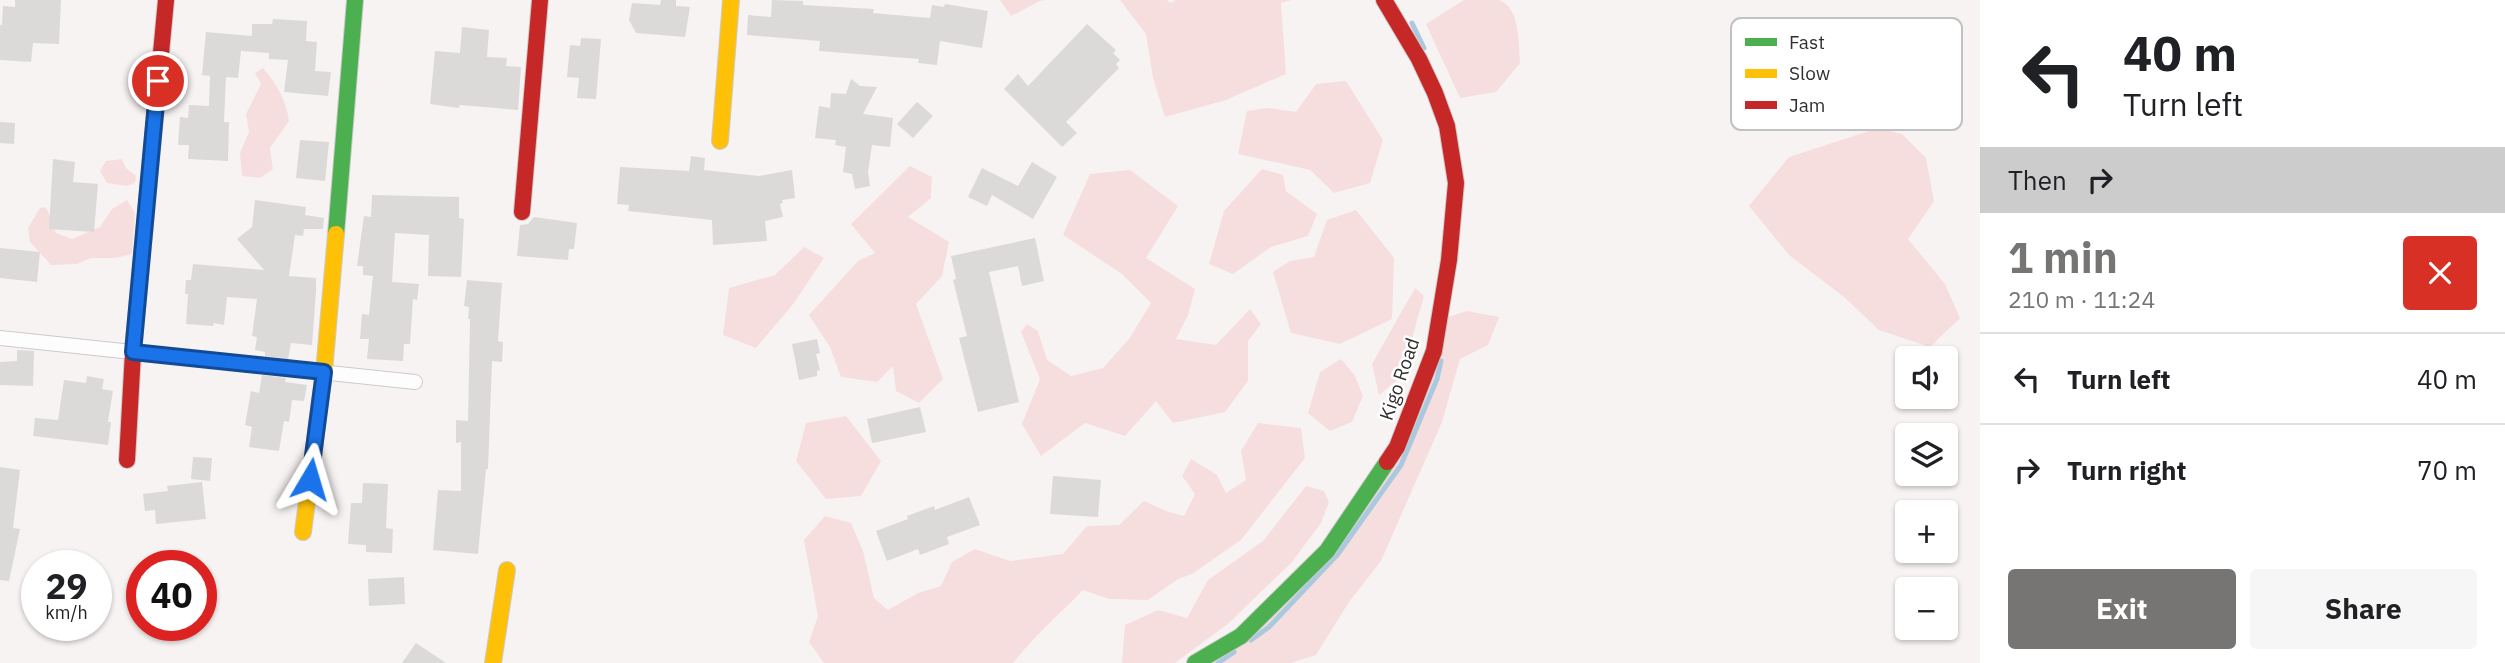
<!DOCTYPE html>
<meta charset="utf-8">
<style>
body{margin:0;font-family:"IBM Plex Sans",sans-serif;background:#f6f6f6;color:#202124;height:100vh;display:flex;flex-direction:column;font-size:26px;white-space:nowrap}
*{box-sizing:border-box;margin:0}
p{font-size:23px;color:#757577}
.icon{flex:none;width:38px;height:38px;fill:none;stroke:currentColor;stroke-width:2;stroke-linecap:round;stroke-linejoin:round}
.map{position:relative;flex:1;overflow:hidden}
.details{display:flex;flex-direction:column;background:#fff;width:525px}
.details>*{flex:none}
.hud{background:#fff;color:#202124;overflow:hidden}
.fabs{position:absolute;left:1895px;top:346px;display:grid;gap:14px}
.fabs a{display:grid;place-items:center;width:63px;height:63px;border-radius:7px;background:#fff;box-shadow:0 2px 5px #0004;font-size:35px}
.speed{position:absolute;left:21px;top:550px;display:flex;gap:14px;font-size:35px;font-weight:700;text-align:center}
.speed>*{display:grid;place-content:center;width:91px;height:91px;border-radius:50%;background:#fff;box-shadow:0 2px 5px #0004;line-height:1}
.speed small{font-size:18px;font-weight:400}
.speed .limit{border:10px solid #d22;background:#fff;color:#111}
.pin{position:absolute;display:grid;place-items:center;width:60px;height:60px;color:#fff;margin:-30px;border:4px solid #fff;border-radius:50%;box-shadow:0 2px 7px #0007}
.me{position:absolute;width:77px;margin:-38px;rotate:7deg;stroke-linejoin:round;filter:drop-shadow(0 0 5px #0008)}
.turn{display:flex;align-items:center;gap:24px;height:147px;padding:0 28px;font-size:32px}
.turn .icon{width:91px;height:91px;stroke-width:2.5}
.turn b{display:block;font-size:49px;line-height:60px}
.then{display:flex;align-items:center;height:66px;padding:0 28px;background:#0003;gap:14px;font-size:26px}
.round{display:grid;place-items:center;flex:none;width:74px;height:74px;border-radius:7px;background:#f6f6f6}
.head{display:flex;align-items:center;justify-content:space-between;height:119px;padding:0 28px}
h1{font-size:42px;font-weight:700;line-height:52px;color:#777474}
.action{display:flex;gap:14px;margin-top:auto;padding:14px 28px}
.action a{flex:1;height:80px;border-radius:7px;background:#777474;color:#fff;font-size:28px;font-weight:700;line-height:80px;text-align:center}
.action a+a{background:#f6f6f6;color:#202124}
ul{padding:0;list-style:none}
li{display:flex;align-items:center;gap:21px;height:91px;padding:0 28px;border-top:2px solid #e0e0e0}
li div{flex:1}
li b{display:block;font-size:26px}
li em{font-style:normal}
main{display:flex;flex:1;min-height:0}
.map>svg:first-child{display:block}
.green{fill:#f6dede}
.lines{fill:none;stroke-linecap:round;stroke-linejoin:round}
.stream{stroke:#aac9de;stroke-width:5}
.building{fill:#dcd9d9}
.street-casing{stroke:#cdcaca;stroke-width:16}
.fast-casing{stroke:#cdcaca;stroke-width:18}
.slow-casing{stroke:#cdcaca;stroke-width:18}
.jam-casing{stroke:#cdcaca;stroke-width:18}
.street{stroke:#fefdfd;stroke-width:14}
.fast{stroke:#4caf50;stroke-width:16}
.slow{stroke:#ffc107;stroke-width:16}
.jam{stroke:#c62828;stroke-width:16}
.route-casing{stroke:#114b97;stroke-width:18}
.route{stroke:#1a73e8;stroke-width:12}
.labels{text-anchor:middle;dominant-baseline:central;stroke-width:5;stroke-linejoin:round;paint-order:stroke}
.street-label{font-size:19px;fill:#322f2f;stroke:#fff}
.key{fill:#fff;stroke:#c2c1c1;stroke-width:2}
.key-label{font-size:19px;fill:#322f2f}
</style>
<main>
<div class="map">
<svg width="1980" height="663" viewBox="0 0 1980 663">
<rect width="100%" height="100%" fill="#f8f3f3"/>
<g class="green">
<path d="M1000,0H1047L1040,1L1011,16Z"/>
<path d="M1120,0H1167L1170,3L1176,0H1291L1281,3L1286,74L1226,100L1165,117L1153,78L1146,34Z"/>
<path d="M1464,0C1474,0 1489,0 1499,0C1520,7 1519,45 1520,63L1496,92L1460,98L1426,24Z"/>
<path d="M263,68C277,84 286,100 289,121L270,148L273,169L260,178L242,176L240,153L249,132L246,114L261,84L255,73Z"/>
<path d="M1346,81L1383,140L1370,183L1334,193L1310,170L1238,154L1247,111L1268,108L1296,112L1316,84Z"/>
<path d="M1878,128L1902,134L1926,158L1934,201L1908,239L1945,284L1960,318L1930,347L1879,330L1844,297L1789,255L1749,206L1789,157Z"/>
<path d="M122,159L126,168L136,176L135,183L127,186L107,183L100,171L106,161Z"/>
<path d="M910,166L932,177L931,198L908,217L949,242L942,276L916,304L943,379L919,403L896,391L893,366L877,382L841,377L830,347L809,315L858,261L875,253L851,224Z"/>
<path d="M1262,169L1283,175L1286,191L1317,214L1308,236L1271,247L1233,274L1209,264L1224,211Z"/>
<path d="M1130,170L1178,206L1146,258L1195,289L1188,315L1176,339L1216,345L1250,309L1261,324L1248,341V381L1225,412L1173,423L1156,401L1125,436L1085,423L1041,456L1022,424L1040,379L1021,332L1027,324L1038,331L1047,360L1071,376L1103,368L1129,339L1151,303L1122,274L1063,235L1090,174Z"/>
<path d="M127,200L135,213L132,254L115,258H91L77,264L51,265L30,242L28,228L40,208L44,207L47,209L56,233L72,239L100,227L112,209Z"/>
<path d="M1356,210L1394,258L1392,319L1340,344L1291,333L1273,272L1290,261L1314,257L1327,220Z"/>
<path d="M804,247L824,258L794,303L756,348L723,335L729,288L775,275Z"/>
<path d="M1415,288L1424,296L1401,377L1379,395L1372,364Z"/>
<path d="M1467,311L1499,317L1488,345L1460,359L1442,422L1381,561L1349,602L1316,655L1291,663H1209L1350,530L1445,318Z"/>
<path d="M1341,359L1355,376L1363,396L1352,422L1330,431L1308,413L1320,372Z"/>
<path d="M846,416L881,461L861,496L826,499L796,461L806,423Z"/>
<path d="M1258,423L1301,428L1305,458L1241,540L1192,574L1178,579L1148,600L1109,599L1083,590C1060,614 1034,636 1013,663H824L809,642L818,616L804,540L825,516L851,523L863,551L874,598L888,610L918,593L941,586L952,562L975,549L1010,561L1063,554L1087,526L1119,525L1144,501L1166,511L1184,516L1195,494L1182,476L1191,459L1217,475L1226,493L1246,480L1241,451Z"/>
<path d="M1306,486L1324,491L1329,502L1321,523L1292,562L1229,623L1175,663H1122L1125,625L1158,610L1187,618L1208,580L1263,541Z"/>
</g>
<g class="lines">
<g class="stream">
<path d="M1412,23L1424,48"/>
<path d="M1251,640L1269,627L1338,554L1401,465L1437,379L1441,361"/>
<path d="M1218,663L1234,652"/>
</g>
</g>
<g class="building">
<path d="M15,0H61L59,44L33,43L31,62L0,60V25H2L3,6L15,7Z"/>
<path d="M661,0H676V6L690,7L685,37L636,33L629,20L632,3L660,5Z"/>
<path d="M772,0L803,1V5L874,9L873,13L930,18L932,5L944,7L945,4L988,11L982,48L940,41L937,65L918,63L919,59L819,51L820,41L747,35L748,15L771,17Z"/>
<path d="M273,19L307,21L306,41L317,42L315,71L331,72L328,96L284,92L288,60L269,59V53L241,51L238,78L226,77L224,122H229L228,161L188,159L189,145H178L180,117L188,118L189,105L209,106L210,76L202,75L206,32L252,36V24H272Z"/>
<path d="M1087,24L1116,50L1113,53L1120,60L1116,64L1119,68L1066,122L1077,133L1062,147L1004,89L1018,74L1028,86Z"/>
<path d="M462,27L489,30L487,57L507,58L506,66L521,67L518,110L460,105L459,108L430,104L435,51L460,53Z"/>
<path d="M581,38L601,39L596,99L577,98L579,78L567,77L570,45L580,46Z"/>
<path d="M851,79L860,86L877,87L863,114L893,118L890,147L872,145L868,172L870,186L855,189L852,174L843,172L846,147L835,145L836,140L815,138L819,106L830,108L831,93L846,94Z"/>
<path d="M917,102L933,116L913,138L897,124Z"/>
<path d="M0,122L15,123L14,144L0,143Z"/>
<path d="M300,140L329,142L325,181L296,178Z"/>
<path d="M691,156L705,158L704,170L759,176L792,170L795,198L782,200L783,203L780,204L783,217L765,221L767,241L713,245L712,220L628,211L629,205L617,204L620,167L689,171Z"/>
<path d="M53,159L75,162L73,182L98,184L94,232L49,229Z"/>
<path d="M1032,162L1057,177L1033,219L992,195L987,206L968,197L982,168L1018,186Z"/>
<path d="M372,195L459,197V218L464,219L461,277L428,276L429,235L395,233L392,282L419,284L417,300L413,299L410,344H404L403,361L367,359L369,339H360L362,314L369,315L373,276L363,275V266H357L364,216L371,217Z"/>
<path d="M255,200L306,207L305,215L324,218L323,229H304L303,236L295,235L289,276L316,278V291L312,345L291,343L288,359L265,356V352L255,350L257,337L252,336L257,299L227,297L224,325L214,323L213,326L186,324L188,294H185L186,280H191L193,264L264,270L237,239L252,227Z"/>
<path d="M534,217L577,223L574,249H569L568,260L517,256L520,225L528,224Z"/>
<path d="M1035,238L1044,281L1022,286L1018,266L989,272L1019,402L978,412L959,338L967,336L953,280L956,279L951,256Z"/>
<path d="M0,248L40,252L37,282L0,278Z"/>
<path d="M467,280L502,283L498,341L503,342L502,362L492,361L488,469H486L478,554L433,550L438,490L461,491V442L456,443V420L468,421L470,319H468L469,307L464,306Z"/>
<path d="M817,339L820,353L816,354L820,370L817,371V376L799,380L792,344Z"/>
<path d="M17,350L34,351L33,386L0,385V362L17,361Z"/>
<path d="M262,375L286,378L285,382L307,385L304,401L292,400L289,422L284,421L279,451L249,447L252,427L245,425L251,391L259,393Z"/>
<path d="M87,376L104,379L102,389L113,391L108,422H111L108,445L33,436L35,418L58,420L64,380L86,383Z"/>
<path d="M920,407L926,432L872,443L867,419Z"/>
<path d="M193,457L212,458L210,481L191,479Z"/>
<path d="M0,467L20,470L13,528L20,529L9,581L0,580Z"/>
<path d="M1053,476L1101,480L1098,517L1050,514Z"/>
<path d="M202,482L206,519L156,524L155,510L145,511L143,494L168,491L167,486Z"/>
<path d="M363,483L388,484L386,528L393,529L392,553L366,552V545L348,544L351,503H362Z"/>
<path d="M969,497L980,525L947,537L949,544L920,555L918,549L887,561L876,531L908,519L907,516L934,506L935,510Z"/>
<path d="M404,577L405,604L369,606L368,579Z"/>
<path d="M416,643L446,663H402Z"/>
</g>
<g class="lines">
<defs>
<path id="street" d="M0,338L415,382"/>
<g id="fast">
<path d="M336,234L355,0"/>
<path d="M1195,663L1241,636L1327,551L1387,462"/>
</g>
<g id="slow">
<path d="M720,141L731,0"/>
<path d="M303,532L324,372L336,234"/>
<path d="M493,663L507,570"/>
</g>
<g id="jam">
<path d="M1384,0L1419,59L1435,93L1447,126L1456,183L1449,260L1434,351L1397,447L1387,462"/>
<path d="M522,212L540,0"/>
<path d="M127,460L133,352L166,0"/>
</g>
</defs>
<use href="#street" class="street-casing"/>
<use href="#fast" class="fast-casing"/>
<use href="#slow" class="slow-casing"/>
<use href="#jam" class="jam-casing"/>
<use href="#street" class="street"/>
<use href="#fast" class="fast"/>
<use href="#slow" class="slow"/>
<use href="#jam" class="jam"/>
</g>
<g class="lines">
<defs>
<path id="route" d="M158,81L133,352L324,372L310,479"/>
</defs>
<use href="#route" class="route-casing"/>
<use href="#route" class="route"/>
</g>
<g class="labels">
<g class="street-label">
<text transform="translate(1399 379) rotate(-71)">Kigo Road</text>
</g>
</g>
<rect x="1731" y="18" width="231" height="112" rx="10" class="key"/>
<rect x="1745" y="38" width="32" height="8" fill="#4caf50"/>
<rect x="1745" y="69" width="32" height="9" fill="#ffc107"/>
<rect x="1745" y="101" width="32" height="8" fill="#c62828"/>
<g class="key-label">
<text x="1789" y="49">Fast</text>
<text x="1789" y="80">Slow</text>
<text x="1789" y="112">Jam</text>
</g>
</svg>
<div class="fabs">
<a><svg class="icon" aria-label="sound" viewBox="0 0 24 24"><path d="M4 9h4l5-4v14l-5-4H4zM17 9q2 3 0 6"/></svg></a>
<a><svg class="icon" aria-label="layers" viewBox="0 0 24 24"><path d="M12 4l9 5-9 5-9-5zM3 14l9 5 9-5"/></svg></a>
<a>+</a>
<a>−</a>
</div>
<div class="speed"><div>29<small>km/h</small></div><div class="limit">40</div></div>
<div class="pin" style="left:158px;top:81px;background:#d93025"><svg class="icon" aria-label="arrive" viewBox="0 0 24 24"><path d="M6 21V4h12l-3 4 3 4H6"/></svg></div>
<svg class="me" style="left:310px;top:479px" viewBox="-20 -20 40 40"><path d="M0-17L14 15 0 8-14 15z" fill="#1a73e8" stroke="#fff" stroke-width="4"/></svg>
</div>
<section class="details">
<div class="hud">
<div class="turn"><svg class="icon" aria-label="left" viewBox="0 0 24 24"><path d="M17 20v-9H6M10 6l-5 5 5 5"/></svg><div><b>40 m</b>Turn left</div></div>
<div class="then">Then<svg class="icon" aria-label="right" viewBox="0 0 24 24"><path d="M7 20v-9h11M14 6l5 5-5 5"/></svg></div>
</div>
<div class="head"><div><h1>1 min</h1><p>210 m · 11:24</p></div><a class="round" style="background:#d93025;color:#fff"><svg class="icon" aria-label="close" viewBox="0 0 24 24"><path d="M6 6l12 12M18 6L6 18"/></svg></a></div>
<ul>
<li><svg class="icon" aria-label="left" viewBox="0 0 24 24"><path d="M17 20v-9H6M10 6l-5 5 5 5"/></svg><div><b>Turn left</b></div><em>40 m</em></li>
<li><svg class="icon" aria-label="right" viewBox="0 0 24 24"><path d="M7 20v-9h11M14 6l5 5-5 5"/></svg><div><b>Turn right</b></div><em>70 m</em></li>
</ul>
<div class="action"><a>Exit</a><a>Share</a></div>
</section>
</main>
